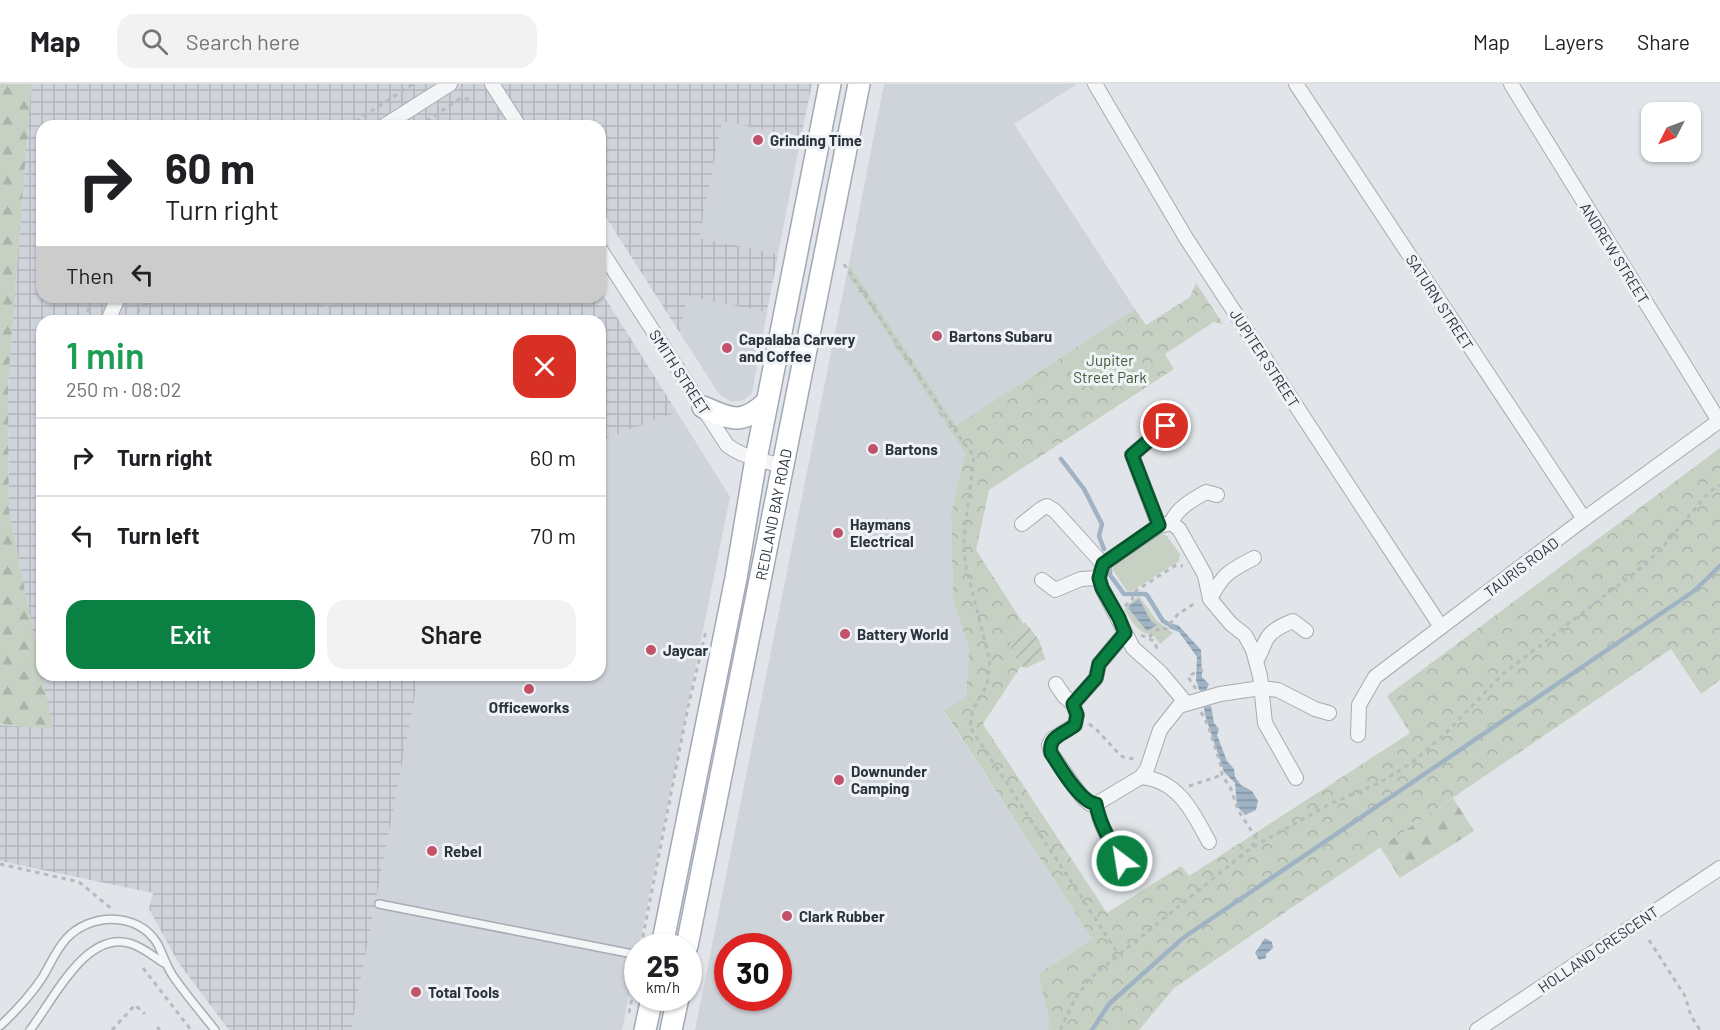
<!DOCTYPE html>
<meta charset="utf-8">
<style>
body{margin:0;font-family:Barlow,sans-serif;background:#f2f2f2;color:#202124;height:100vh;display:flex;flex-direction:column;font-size:22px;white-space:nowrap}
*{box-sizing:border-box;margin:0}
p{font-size:20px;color:#757577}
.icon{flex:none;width:33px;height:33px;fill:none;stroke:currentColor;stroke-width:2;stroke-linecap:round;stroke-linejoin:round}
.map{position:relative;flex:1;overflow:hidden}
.details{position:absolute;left:36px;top:231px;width:570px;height:366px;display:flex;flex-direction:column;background:#fff;border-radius:18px;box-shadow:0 2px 4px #0004}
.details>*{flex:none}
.banner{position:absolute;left:36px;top:36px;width:570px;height:183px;border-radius:18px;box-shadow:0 2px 4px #0004;background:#fff;color:#202124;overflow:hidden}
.needle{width:39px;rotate:228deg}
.buttons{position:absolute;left:1641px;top:18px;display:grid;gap:12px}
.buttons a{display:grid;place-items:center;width:60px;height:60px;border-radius:12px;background:#fff;box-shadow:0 2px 4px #0004;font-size:30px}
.speed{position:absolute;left:624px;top:849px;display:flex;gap:12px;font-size:30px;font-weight:700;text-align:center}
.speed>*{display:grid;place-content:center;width:78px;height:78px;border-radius:50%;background:#fff;box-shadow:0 2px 4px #0004;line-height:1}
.speed small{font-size:15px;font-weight:400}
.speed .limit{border:9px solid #d22;background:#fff;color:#111}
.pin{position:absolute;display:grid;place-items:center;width:51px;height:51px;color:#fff;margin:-26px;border:3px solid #fff;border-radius:50%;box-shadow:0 2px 6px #0007}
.me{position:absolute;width:66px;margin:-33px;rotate:329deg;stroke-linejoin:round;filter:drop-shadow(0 0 4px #0008)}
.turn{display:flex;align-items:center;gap:21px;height:126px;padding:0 30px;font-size:27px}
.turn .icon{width:78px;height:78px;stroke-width:2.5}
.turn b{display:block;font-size:42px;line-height:51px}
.then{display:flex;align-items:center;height:57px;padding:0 30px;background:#0003;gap:12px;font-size:22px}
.round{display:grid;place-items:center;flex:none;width:63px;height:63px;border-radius:18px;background:#f2f2f2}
.summary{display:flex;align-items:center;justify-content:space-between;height:102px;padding:0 30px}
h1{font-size:36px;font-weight:600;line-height:45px;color:#1e9e55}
.cta{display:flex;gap:12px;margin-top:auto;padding:12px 30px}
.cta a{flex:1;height:69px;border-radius:18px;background:#0b8043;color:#fff;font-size:24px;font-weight:600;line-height:69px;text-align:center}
.cta a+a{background:#f2f2f2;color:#202124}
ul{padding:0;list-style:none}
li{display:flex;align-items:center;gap:18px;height:78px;padding:0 30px;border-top:2px solid #e0e0e0}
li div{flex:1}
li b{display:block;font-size:22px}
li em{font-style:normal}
header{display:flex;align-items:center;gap:36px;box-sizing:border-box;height:84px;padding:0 30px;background:#fff;border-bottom:2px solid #e0e0e0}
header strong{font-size:28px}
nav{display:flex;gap:33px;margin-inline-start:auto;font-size:21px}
.search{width:420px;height:54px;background:#f2f2f2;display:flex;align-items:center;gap:15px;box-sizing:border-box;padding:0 21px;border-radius:18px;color:#757577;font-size:22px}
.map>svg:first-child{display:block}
.built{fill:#cfd3da;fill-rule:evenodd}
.industrial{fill:url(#industrial-grid)}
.grass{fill:#c7d1c3}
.forest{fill:url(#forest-firs)}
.park{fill:url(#park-crowns)}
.garden{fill:url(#garden-furrows)}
.water{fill:url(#water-rules)}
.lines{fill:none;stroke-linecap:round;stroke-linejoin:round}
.stream{stroke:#9fb3c5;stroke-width:4.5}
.lane-casing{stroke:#a7abb2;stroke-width:10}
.street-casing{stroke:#a7abb2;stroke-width:16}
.primary-casing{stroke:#a1a9b3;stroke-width:24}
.path{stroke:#b7bbc0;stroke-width:3;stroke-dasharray:4.5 4.5;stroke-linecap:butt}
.lane{stroke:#f3f5f7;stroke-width:7}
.street{stroke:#f3f5f7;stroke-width:14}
.primary{stroke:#fff;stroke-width:21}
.route-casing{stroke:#07532c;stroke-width:15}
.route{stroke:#0b8043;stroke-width:10}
.poi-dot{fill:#c15269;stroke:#f0f3f6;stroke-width:2}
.labels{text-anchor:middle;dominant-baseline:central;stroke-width:6;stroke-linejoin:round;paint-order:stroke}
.poi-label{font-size:15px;font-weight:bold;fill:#2b333e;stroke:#f0f3f6;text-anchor:start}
.street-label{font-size:15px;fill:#2b333e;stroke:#f0f3f6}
.park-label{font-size:15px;fill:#415939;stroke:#f0f3f6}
</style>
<header>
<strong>Map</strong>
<div class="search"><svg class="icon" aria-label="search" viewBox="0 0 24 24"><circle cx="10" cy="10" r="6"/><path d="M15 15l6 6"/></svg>Search here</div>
<nav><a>Map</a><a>Layers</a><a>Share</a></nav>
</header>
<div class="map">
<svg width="1720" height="946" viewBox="0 0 1720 946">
<defs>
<pattern id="industrial-grid" width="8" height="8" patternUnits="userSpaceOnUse" patternTransform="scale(1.5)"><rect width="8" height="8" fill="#cfd3da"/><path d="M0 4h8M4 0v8" fill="none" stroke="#b2b6bc"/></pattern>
<pattern id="forest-firs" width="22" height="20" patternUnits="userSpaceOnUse" patternTransform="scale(1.5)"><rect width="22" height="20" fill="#c7d1c3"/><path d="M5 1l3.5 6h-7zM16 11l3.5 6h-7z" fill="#abb4a9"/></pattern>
<pattern id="park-crowns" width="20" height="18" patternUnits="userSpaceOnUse" patternTransform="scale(1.5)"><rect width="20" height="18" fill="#c7d1c3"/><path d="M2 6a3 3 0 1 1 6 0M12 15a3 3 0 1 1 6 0" fill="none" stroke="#abb4a9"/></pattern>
<pattern id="garden-furrows" width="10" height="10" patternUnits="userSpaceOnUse" patternTransform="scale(1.5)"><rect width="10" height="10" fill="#c7d1c3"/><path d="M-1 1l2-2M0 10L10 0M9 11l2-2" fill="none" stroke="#abb4a9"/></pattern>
<pattern id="water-rules" width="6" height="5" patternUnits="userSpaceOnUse" patternTransform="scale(1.5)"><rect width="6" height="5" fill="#9fb3c5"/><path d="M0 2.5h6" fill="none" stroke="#8292a1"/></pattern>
</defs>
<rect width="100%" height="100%" fill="#e1e4e8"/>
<g class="built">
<path d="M884,0H1077L1014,40L1135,225L956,343L849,180Z"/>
<path d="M722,36L801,53L778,170L699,154Z"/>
<path d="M847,189L965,369L951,430L953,515L969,564L966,613L944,628L1092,855L1038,890L1050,939L1047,946H695ZM728,862H778V914H728Z"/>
<path d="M687,211L767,228L752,309L744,316L731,318L719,310L680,249Z"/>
<path d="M677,328L730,413L622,946H351L419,591H600V357Z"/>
</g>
<path class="industrial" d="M31,0H812L801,53L722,37L699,154L778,170L767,228L687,212L680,249L600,124V42H42V213H340L317,229L342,213H600V206L677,328L600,357V237H42V591H419L351,946H229L178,878L149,825L153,809L0,777V641L52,644L9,428L8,300Z"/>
<g class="grass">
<path d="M1160,450L1166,451L1180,470L1179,477L1132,507H1127L1113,486V481Z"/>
<path d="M1139,512L1157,537L1173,549L1160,560L1153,551C1138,550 1132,537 1125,526L1126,522Z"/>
</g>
<g class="forest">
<path d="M0,0H31V3L8,300L9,428L53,645L0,640Z"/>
<path d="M1453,714L1474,747L1400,794L1380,763Z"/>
</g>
<path class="park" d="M849,180L956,342L1135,225L1146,241L1190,213L1196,199L1223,240L1214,238L1165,270L1174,285L989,406L976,466L1023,539L1015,545L1010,565L1021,582L983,640L1107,829L1181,782L1189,792L1410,649L1387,612L1720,364V596L1701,610L1671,565L1174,904L1139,946H1047L1050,939L1038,890L1092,855L944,627L966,613L969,564L953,515L951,430L965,369L847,189Z"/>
<path class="garden" d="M1025,538L1039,556L1045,575L1026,584L1021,582L1010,565L1015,545Z"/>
<g class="water">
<path d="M1139,515L1151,537L1157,541L1147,547L1129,525V522Z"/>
<path d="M1173,540L1178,541L1201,566L1202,593L1209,600L1206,606L1201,607L1199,606L1196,596L1197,573L1179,548L1169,544Z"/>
<path d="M1211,622L1214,639L1219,645L1217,651L1227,677L1234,685L1235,693L1241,701L1252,707L1258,717L1256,726L1245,731L1237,722L1235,699L1224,688L1205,631L1204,623Z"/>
<path d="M1265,854L1272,858L1273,864L1266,870V874L1259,876L1255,869Z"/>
</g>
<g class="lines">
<g class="stream">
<path d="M1061,375L1084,405L1102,440L1099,452L1104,465"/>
<path d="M1110,480V491L1124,510H1144L1147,511L1163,537L1175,544"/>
<path d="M1092,946L1109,920L1183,854L1694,507L1720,482"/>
</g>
<defs>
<g id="lane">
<path d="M379,820L638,871"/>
<path d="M0,942C15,928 30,912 42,894C50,881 56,866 66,855C89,829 137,827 157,859C163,870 166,882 173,892C186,911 201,928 215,946"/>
<path d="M30,946C53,917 86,844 132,860C144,864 154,873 164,879"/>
</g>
<g id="street">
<path d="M492,0L519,42"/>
<path d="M1095,0L1186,154L1441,543"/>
<path d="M1296,0L1584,435"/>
<path d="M384,42L450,0"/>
<path d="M600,165L727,361C742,373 764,377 783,382"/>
<path d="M108,237L118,213"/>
<path d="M1171,439C1177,424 1192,416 1206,408L1217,411"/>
<path d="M1022,440L1041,425L1047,422L1055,427L1103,480"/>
<path d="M1159,442L1132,371L1166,342"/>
<path d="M1042,496L1055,506L1081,495L1099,494"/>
<path d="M1210,515C1223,490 1229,487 1254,474"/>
<path d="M1125,549L1099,580L1096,594L1073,620L1077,631L1075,641L1052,655L1049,661L1051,669L1082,713L1090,720H1096L1141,693L1147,685L1160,646L1179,622L1220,610L1261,604L1278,606L1315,625L1329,629"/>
<path d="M1257,575C1262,568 1263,560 1268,553C1273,545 1286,540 1293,537L1306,547"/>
<path d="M1056,600L1064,612L1073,620"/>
<path d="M1186,619L1160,588L1133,564L1102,504L1099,494L1103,480L1159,442L1171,439L1179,445L1205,491L1210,515L1231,540L1245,551L1253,566L1260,592L1265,639L1296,694"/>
<path d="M1358,651L1359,621L1375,593L1584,435L1719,337L1511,0"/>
<path d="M1141,693C1178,696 1193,728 1209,758"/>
<path d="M1096,720C1101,747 1116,768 1130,791"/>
<path d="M1477,946L1720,784"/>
</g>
<g id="primary">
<path d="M703,323C732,336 742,341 767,318"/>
<path d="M662,862L736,494L756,375L830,0"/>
<path id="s1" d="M687,862L859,0"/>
<path d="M645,946L652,914"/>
<path d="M671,946L678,914"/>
</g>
</defs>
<use href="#lane" class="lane-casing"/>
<use href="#street" class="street-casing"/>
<use href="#primary" class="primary-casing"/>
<g class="path">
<path d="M348,42L413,0"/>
<path d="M419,42L461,14L475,16"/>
<path d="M844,180L961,355L974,372L964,453L965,479L990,577L987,601L973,625L970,643L1119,871"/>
<path d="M86,237L90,216L93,213"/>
<path d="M134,237L140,224L156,213"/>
<path d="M1125,522L1132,516L1134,508L1176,481L1183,482"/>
<path d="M1141,551L1154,557L1158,567"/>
<path d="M1149,553L1161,543L1166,545L1178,530L1197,518"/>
<path d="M1196,605L1188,593L1197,587L1204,586"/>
<path d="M1201,628L1208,641L1221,682L1222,691L1231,705L1238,726L1256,754L1252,763"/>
<path d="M1089,640L1095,644L1120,671L1125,674L1137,675"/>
<path d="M1189,702L1222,691"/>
<path d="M0,780L79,798L113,826"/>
<path d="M1649,856L1685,912L1691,932L1700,946"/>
<path d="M641,862L688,623L706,547"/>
<path d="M143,884L191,946"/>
<path d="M629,929L638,882"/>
<path d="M157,943L160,946"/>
<path d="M112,946L135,921L145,930"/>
<path d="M1060,946L1076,913L1090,894L1251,764L1330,720L1381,698L1414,677L1447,648L1503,590L1642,483L1663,463L1709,408L1720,401"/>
</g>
<use href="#lane" class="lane"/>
<use href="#street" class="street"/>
<use href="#primary" class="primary"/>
</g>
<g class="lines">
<defs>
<path id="route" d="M1122,777C1111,758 1100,742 1096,720C1080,718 1060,683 1051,669C1048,652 1063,651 1075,641L1077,631L1073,620L1096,594L1099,580L1125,549L1119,534L1102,504L1099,494L1103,480L1159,441L1132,371L1166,342"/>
</defs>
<use href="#route" class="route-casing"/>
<use href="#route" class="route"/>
</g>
<g class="poi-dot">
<circle cx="758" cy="56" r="6"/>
<circle cx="937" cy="252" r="6"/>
<circle cx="727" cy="264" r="6"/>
<circle cx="873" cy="365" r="6"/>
<circle cx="838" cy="449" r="6"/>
<circle cx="845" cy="550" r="6"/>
<circle cx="651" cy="566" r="6"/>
<circle cx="529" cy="605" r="6"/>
<circle cx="839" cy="696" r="6"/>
<circle cx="432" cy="767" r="6"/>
<circle cx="787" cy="832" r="6"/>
<circle cx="416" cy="908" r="6"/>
</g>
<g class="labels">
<g class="poi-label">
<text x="770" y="56">Grinding Time</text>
<text x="949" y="252">Bartons Subaru</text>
<text x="739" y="255">Capalaba Carvery<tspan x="739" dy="17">and Coffee</tspan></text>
<text x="885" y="365">Bartons</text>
<text x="850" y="440">Haymans<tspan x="850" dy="17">Electrical</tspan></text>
<text x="857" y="550">Battery World</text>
<text x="663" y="566">Jaycar</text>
<text x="529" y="623" text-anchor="middle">Officeworks</text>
<text x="851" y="687">Downunder<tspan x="851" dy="17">Camping</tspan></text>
<text x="444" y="767">Rebel</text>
<text x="799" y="832">Clark Rubber</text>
<text x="428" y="908">Total Tools</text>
</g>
<g class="street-label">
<text transform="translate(1615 169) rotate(58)">ANDREW STREET</text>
<text transform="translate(1440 218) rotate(57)">SATURN STREET</text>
<text transform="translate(1265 274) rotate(57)">JUPITER STREET</text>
<text transform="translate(680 288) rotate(57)">SMITH STREET</text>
<text stroke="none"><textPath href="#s1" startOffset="440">REDLAND BAY ROAD</textPath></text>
<text transform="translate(1521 483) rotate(-37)">TAURIS ROAD</text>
<text transform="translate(1598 865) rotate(-34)">HOLLAND CRESCENT</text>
</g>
<g class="park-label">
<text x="1110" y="276">Jupiter<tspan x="1110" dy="17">Street Park</tspan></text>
</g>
</g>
</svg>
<div class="buttons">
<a><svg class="needle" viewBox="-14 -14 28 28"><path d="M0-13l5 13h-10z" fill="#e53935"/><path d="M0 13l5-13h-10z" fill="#757577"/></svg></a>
</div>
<div class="speed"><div>25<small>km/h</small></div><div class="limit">30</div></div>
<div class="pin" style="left:1166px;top:342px;background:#d93025"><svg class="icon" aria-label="arrive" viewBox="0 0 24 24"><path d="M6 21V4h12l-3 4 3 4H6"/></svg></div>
<svg class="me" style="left:1122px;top:777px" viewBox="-20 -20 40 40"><circle r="17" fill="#0b8043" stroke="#fff" stroke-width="3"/><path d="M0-11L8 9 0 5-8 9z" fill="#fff"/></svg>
<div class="banner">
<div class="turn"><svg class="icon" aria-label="right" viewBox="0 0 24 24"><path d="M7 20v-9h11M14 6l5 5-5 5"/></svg><div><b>60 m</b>Turn right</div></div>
<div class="then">Then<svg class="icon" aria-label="left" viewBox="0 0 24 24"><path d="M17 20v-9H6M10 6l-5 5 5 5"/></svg></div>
</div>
<section class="details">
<div class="summary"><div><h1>1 min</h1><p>250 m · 08:02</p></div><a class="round" style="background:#d93025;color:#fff"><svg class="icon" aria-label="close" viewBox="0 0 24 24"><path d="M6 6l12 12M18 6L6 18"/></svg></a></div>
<ul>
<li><svg class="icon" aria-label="right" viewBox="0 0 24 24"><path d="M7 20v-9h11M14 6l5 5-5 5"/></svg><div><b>Turn right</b></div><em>60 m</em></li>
<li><svg class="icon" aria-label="left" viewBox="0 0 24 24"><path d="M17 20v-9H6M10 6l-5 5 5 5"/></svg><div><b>Turn left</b></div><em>70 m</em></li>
</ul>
<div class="cta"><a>Exit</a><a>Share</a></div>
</section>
</div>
